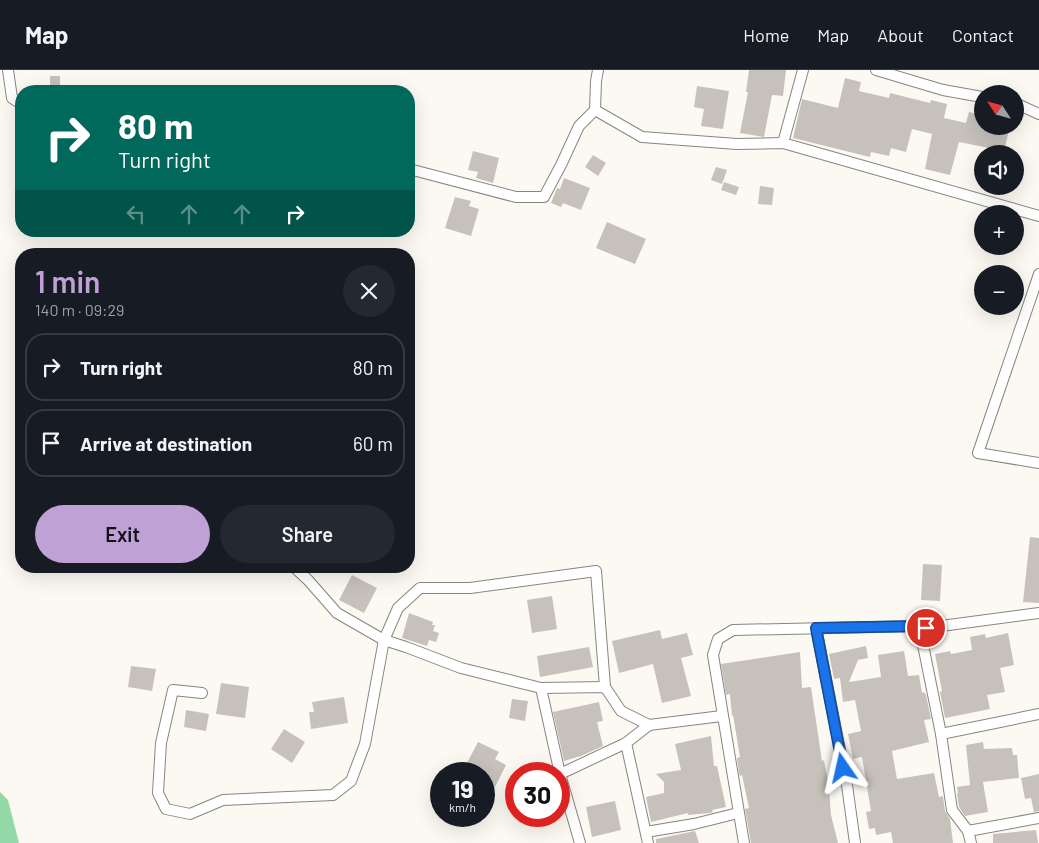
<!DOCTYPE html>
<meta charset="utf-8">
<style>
body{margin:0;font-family:Barlow,sans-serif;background:#242831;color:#f1f3f6;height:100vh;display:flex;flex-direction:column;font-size:19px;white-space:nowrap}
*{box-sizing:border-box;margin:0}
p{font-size:16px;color:#9ea1a6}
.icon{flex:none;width:28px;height:28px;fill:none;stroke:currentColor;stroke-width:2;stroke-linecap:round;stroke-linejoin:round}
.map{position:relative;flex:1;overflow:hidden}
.panel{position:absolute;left:15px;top:178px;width:400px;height:325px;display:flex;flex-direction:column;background:#171b24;border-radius:20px;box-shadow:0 5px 20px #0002}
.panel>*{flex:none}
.top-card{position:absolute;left:15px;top:15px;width:400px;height:152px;border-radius:20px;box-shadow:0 5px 20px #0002;background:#00695c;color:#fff;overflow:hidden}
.needle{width:32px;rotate:306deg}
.fabs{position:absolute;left:974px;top:15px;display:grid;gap:10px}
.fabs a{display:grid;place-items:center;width:50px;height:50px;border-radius:50%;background:#171b24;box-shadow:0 5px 20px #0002;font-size:25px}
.speed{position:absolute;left:430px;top:692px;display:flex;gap:10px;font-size:25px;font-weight:700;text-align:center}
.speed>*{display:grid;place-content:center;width:65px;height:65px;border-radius:50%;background:#171b24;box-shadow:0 5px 20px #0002;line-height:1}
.speed small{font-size:12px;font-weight:400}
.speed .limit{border:8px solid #d22;background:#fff;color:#111}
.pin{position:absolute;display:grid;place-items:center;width:42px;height:42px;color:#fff;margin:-21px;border:2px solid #fff;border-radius:50%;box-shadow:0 1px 5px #0007}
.me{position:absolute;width:55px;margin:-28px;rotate:349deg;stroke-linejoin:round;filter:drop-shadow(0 0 4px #0008)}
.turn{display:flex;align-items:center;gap:18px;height:105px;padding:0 20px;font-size:22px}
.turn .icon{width:65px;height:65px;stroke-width:2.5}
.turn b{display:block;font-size:35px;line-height:42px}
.lanes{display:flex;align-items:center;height:48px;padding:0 20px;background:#0003;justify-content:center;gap:25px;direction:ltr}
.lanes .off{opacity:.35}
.round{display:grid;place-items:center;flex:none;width:52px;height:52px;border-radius:26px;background:#242831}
.headline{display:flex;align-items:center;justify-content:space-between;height:85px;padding:0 20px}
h1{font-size:30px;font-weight:600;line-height:38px;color:#c0a1d6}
.primary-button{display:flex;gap:10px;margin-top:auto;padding:10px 20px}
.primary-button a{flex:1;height:58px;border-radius:30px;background:#c0a1d6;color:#111;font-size:20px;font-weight:600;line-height:58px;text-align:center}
.primary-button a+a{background:#242831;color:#f1f3f6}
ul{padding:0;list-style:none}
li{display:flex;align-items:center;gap:15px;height:68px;margin:0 10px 8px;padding:0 10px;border:2px solid #363941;border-radius:20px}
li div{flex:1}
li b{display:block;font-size:19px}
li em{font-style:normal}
header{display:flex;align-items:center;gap:30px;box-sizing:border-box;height:70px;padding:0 25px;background:#171b24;border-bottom:1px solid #363941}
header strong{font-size:24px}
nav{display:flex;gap:28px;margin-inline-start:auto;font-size:18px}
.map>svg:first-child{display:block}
.forest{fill:#93d9a7}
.building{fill:#c7c1bc}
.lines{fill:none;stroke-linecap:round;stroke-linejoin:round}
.minor-casing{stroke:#888580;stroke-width:12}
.minor{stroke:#fff;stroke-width:10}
.route-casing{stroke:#114b97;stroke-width:12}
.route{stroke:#1a73e8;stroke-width:9}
</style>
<header>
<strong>Map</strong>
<nav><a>Home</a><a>Map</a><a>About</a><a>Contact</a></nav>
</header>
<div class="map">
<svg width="1039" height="773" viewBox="0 0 1039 773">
<rect width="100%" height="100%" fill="#fcf9f3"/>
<path class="forest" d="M0,722L8,730L19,773H0Z"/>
<g class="building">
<path d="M749,0H786L783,26L772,25L764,67L740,63L748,22H746Z"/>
<rect x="50" y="6" width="10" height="15"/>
<path d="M845,8L861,12L859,21L889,28L890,23L930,33L931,30L947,34L944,48L966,53L969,42L982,45V56H1010L1004,81L959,72L950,105L925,99L932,64L912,59L906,82L891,78L889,86L871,82L870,87L793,68L802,29L838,38Z"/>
<path d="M697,16L729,21L723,59L701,56L704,39L694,37Z"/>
<path d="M473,81L499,88L493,113L476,108L478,102L468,100Z"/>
<path d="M593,85L606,93L598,106L585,97Z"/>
<path d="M716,97L727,100L722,114L711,110Z"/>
<path d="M564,108L590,118L581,140L563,133L561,137L551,133L557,118L560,119Z"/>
<path d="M724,112L739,117L736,125L721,120Z"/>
<path d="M760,116L774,118L772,135L758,134Z"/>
<path d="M455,127L471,131L469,136L479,139L471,166L445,158Z"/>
<path d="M607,152L646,169L635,194L596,178Z"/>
<path d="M1030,467L1039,468V533L1023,532Z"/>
<path d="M923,494L942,495L940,531L921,530Z"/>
<path d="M352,505L377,518L364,543L339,530Z"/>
<path d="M552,526L557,559L532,563L527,530Z"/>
<path d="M409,543L433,552L432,555H435L433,561L439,563L436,572L429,570L427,576L402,568Z"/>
<path d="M660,560L662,569L687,563L693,585L681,588L691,626L662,633L653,594L619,603L612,571Z"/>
<path d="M1008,563L1014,595L1000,598L1005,622L987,625L990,639L945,648L940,622L942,621L935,584L950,581L951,584L972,580L970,567L985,564L986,568Z"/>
<path d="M866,576L868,588L858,590L849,612L881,607L878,585L904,581L908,606L919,605L922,623L924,622L926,625L931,649L924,650L929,672L892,681L897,709L934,703L939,727L943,726L945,741L950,749L953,773H893L891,762L876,765L875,758L869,759L866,742L871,741L862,687L853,689L848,664L861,661L855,630L843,632L840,608L834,609L829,584Z"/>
<path d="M589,577L593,597L540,607L537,586Z"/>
<path d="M800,582L802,618L811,617L822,691L824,690L829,718L831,745L838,773H751L745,739L749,738L742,705L740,706L739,703L737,688L740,687L733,645L732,646L730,624L726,625L721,594Z"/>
<path d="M131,596L156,599L152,621L128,617Z"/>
<path d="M221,613L249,617L245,648L216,644Z"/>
<path d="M344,627L348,653L311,659L309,642H314L312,632Z"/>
<path d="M512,629L528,631L525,651L509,648Z"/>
<path d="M599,632L603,651L597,652L603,676L581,686L564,691L553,642Z"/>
<path d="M186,640L209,644L206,661L184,657Z"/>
<path d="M284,659L305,672L292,693L271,679Z"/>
<path d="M711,666L714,696H717L726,737L712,740L713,742L710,743L688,745V743L651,752L646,727L664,723V712L656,704L681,700L675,674Z"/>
<path d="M478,672L499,682L495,689L506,695L495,717L484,712V704H479L481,700L467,693Z"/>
<path d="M983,672L984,679L1012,678L1013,685H1017L1019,708L983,712L988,742L965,746L959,737L957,724L958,723L957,717L970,715L966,675Z"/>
<path d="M1039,704V741L1034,742L1031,728L1025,729L1021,708Z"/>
<path d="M615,731L621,760L592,767L586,737Z"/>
<path d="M1036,760L1038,773H993V764Z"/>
<path d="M695,761L699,773H656V769Z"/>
</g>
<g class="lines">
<defs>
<g id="minor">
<path d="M8,0L12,28L21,34"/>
<path d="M876,0L943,20L982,27"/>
<path d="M1015,33L1039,44"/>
<path d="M595,40L642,67L737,74L783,73L1039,146"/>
<path d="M783,73L803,0"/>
<path d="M409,99L516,127H544L561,95L579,56L595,40L596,11L598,0"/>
<path d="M1039,204L978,383L1039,393"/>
<path d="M293,496L308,510L337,543L384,570L406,577L461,598L541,618L605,617L621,641L649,655L722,646"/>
<path d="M816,558L847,715L855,773"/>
<path d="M926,558L1039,543"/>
<path d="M541,618L560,704L580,773"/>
<path d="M202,623L173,620L161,673L158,723L166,739L190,744L223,730L333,725L351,711L365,674L384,570L398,538L420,518H470L596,501L605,617"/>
<path d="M941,664L1039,644"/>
<path d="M626,673L648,773"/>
<path d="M560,704L626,673L649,655"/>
<path d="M968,761L1039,748"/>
<path d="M646,762L694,754L738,743"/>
<path d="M744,773L713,585L718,569L733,560L921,556L926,558L921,565L941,664L952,740L968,761L971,773"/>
</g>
</defs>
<use href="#minor" class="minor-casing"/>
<use href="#minor" class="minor"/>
</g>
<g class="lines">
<defs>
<path id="route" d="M843,698L816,558L921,556L926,558"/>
</defs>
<use href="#route" class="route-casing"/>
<use href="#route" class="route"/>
</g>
</svg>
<div class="fabs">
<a><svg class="needle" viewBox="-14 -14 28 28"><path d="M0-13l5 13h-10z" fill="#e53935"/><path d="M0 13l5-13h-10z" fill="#9ea1a6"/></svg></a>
<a><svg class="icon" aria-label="sound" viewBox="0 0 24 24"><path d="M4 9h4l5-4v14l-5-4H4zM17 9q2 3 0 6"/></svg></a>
<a>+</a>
<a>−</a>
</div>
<div class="speed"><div>19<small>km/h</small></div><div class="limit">30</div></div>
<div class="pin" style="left:926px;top:558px;background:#d93025"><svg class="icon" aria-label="arrive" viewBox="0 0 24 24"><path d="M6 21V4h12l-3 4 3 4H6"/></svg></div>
<svg class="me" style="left:843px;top:698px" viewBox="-20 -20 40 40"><path d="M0-17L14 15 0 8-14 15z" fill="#1a73e8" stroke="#fff" stroke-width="4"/></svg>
<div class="top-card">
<div class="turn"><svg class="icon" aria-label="right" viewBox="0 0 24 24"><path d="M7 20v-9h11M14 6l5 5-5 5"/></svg><div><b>80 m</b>Turn right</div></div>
<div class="lanes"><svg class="icon off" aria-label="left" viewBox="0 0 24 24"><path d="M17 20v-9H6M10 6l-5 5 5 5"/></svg><svg class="icon off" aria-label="ahead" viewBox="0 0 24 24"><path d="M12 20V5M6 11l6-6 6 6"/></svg><svg class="icon off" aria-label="ahead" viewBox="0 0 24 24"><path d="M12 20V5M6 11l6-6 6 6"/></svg><svg class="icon" aria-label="right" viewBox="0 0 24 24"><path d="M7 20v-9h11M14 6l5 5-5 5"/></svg></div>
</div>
<section class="panel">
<div class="headline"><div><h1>1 min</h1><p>140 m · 09:29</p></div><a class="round"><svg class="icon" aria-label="close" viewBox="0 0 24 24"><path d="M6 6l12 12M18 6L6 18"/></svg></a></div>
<ul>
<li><svg class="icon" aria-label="right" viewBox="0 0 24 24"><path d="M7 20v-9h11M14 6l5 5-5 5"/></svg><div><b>Turn right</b></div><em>80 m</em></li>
<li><svg class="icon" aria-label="arrive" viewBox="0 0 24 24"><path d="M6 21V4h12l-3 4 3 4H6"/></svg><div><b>Arrive at destination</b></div><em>60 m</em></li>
</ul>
<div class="primary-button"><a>Exit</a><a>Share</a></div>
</section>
</div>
